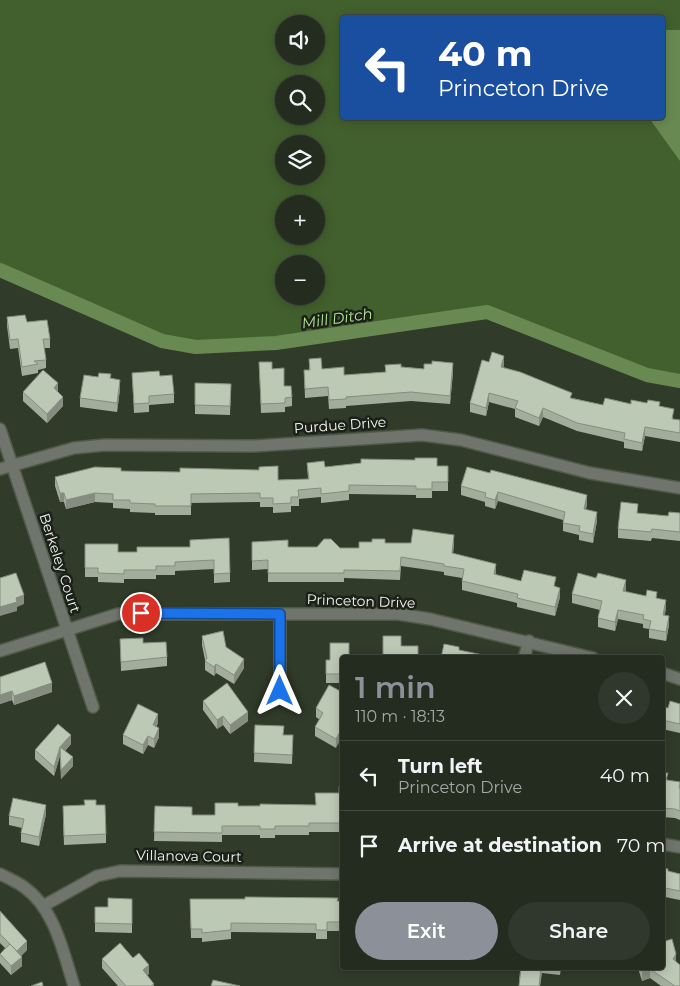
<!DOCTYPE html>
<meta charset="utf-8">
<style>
body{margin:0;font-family:Montserrat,sans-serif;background:#30382d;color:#f1f3f6;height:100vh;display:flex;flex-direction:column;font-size:19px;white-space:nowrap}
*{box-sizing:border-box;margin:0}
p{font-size:16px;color:#a3a7a5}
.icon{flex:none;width:28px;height:28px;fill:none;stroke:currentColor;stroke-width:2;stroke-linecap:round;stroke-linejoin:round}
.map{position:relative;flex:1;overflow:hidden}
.side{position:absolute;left:340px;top:655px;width:325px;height:315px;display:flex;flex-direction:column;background:#242c20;border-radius:5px;box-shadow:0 2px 12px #0003,0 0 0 1px #41483e}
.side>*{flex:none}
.banner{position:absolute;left:340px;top:15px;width:325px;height:105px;border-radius:5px;box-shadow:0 2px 12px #0003,0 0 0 1px #41483e;background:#1a4fa0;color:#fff;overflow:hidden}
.buttons{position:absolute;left:275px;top:15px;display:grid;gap:10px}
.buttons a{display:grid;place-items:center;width:50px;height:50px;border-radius:50%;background:#242c20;box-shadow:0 2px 12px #0003,0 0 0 1px #41483e;font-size:25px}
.pin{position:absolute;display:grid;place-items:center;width:42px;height:42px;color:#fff;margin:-21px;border:2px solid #fff;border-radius:50%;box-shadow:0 1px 5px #0007}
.me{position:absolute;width:55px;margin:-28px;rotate:0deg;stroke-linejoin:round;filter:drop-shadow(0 0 4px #0008)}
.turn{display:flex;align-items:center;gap:18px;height:105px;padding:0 15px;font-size:22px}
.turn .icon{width:65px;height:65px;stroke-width:2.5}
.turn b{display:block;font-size:35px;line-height:42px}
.round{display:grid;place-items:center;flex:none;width:52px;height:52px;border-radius:26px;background:#30382d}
.head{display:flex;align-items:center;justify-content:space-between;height:85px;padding:0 15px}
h1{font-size:30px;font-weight:600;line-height:38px;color:#8c9099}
.action{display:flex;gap:10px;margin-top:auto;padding:10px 15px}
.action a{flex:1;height:58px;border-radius:30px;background:#8c9099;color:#fff;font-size:20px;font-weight:600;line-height:58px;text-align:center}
.action a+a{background:#30382d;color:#f1f3f6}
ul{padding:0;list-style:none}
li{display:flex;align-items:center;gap:15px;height:70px;padding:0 15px;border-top:1px solid #41483e}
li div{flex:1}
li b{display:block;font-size:19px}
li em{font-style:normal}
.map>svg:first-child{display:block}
.green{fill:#42602d;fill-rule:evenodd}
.water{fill:#688a52}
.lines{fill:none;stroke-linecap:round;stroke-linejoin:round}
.canal{stroke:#688a52;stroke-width:14}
.minor-casing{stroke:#4f5949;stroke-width:14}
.minor{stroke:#6f746c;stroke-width:11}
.wall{fill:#a2ad9c}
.shaded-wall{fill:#848d7f}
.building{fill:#bcc9b5;stroke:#848d7f}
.route-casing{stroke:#114b97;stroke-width:12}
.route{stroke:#1a73e8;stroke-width:9}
.labels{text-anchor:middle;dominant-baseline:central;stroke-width:5;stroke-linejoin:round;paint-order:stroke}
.street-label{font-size:14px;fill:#eff6ec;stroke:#1b2019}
.water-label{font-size:15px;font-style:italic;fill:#b0e291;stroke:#1b2019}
</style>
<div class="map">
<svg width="680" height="986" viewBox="0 0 680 986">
<rect width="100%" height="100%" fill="#303b2a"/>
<path class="green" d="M0,0H680V376L634,366L482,306L273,341L197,342L168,338L0,265ZM342,18H662V118H342ZM284,24H316V56H284ZM284,84H316V116H284ZM284,144H316V176H284ZM284,204H316V236H284ZM284,264H316V296H284Z"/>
<path class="water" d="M663,30H680V161L649,118H662Z"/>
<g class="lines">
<path class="canal" d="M0,270L162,341L196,347L276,343L487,312L647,375L680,381"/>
<defs>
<g id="minor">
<path d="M0,429L93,707"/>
<path d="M0,469L74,448L105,445L253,446L422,435L461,440L590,473L680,488"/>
<path d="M280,614V691"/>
<path d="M0,651L118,614H398L430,619L593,658"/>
<path d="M524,658L529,641"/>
<path d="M662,673L680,679"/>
<path d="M662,844L680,847"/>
<path d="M0,874C8,878 17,882 24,887C55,909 63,952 74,986"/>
<path d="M43,906L97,876L120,871L342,874"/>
</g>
</defs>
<use href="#minor" class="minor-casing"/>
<use href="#minor" class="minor"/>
</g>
<g class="wall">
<path d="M7,317L27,322L50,339V348H44L46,360V368L38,370V373L22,376L18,348L10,349L7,326Z"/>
<path d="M309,359L322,369L344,375L385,372V365L453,372L450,404L411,401L346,406V408L329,409L328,396L305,398L304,370H309Z"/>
<path d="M259,362L272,369L292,397V406L285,407V412L261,413Z"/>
<path d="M489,362L504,365L503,367L572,398L603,405L631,404L660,406L674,419L680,420V442L645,436L642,451L624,448V442L577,431L543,417L539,426L515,417V409L489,402L486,416L470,412V403Z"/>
<path d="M132,373L160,376L174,394V403L149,405V412L134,413Z"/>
<path d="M111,378L120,389L117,412L80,407V398Z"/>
<path d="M195,383L231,384L230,415L195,414Z"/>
<path d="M23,392L63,406L47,423L23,401Z"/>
<path d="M307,463L325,467L448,466V491H432V498H416V495L349,494V500L321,503V497L299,499V506H291V512L273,513V507H260V502L191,503V515H155V513L130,512V509L113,508V503L95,502L66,509L64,502H60L55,486V477L121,471L278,480L308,479Z"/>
<path d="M461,486L587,504L586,509L597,521L593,543L579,540V535L563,531V520L498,501L495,509L485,506V502L461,495Z"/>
<path d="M638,513L668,516L680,513V541L652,538L651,541L618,538V529Z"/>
<path d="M190,540L230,573V582L214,583V569L175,571V575H156V579H124V583L98,582V577H85V544L118,552H137L190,547Z"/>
<path d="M252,542L288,547L340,548H359L385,543L454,544L453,553L496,573V575L521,581L556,587L560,597L555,616L517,607V603L462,590V578L444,575V572L401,566L400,580L344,578V582H268V569L252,570Z"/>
<path d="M626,589L625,592L657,598L666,609L664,615L669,625L666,641L649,638V629L643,628V624L618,619L615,631L598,627V618L600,610L572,603V594Z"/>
<path d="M202,636L226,647L244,668L234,684L216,673L214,676L205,670V660L202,645Z"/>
<path d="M120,639L143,643L167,657V666L121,671Z"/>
<path d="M342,658V683H326V660H330Z"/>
<path d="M0,677L52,692L14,705L12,700L0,704Z"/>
<path d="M342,692L336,748L315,736V727L320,720L316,717V708Z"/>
<path d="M203,701L248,721L230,734L223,725L217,729L203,710Z"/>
<path d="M680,704V733L662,729V707L668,708Z"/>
<path d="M158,723L156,727L159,737L154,748L148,745L143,754L123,744V735Z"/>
<path d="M255,725L284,735H293L292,764L254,762Z"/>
<path d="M71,744L65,751L73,766L61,779L60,756L54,776L35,759V750Z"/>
<path d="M662,773L668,780L680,782V820L675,818L662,817Z"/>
<path d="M342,785V832H309V835H275V838H260V835H222V842L154,841L155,806L192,815H215L238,806L315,805L339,793Z"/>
<path d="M46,814L39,846L21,842V833L22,828L9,825V816Z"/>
<path d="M63,815L106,834V843L64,845Z"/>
<path d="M662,868L668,872L680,874V900L665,897L663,906H662Z"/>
<path d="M132,899V933L95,932V907H108Z"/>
<path d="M190,899L342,901V931H327V939H316V933L231,932V939L202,942V938H191Z"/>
<path d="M0,911L27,950L21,956L22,966L11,975L0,963V954L5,948L0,943Z"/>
<path d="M133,958L149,974L147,975L154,986H118L102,968V959Z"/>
<path d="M676,962L680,986H661L650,978L642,981L638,968H662Z"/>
<path d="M493,968H561L560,975L542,973L540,986H519L520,971Z"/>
</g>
<g class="shaded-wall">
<path d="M504,356V365L501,376V367Z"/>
<path d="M453,363V372L450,404V396Z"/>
<path d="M120,380V389L117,412V403Z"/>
<path d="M58,383V392L54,388Z"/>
<path d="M489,393V402L486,416V408Z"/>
<path d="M63,397V406L47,423V414Z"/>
<path d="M543,408V417L539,426V418Z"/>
<path d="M645,427V436L642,451V443Z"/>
<path d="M498,492V501L495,509V500Z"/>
<rect x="60" y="493" width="4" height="9"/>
<path d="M95,493V502L66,509V500Z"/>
<path d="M587,495V504L584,518V509Z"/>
<path d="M597,512V521L593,543V534Z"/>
<path d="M454,535V544L452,562V553Z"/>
<path d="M496,564V573L494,583V574Z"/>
<path d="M626,580V589L623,600V591Z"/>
<path d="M560,588V597L555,616V607Z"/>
<path d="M24,595V604L17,607V611L0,616V607L16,598Z"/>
<path d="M666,600V609L663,624V615Z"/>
<path d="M618,610V619L615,631V622Z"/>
<path d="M669,616V625L666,641V632Z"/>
<path d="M244,659V668L234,684V675Z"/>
<path d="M216,664V673L214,676V667Z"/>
<path d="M52,683V692L14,705V696Z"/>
<path d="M12,691V700L0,704V695Z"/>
<path d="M248,712V721L230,734V725Z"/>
<path d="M158,714V723L153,734V725Z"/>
<path d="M223,716V725L217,729V720Z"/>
<path d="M159,728V737L154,748V739Z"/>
<path d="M342,728V737L336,748V739Z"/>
<path d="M71,735V744L60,756V747Z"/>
<path d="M148,736V745L143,754V745Z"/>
<path d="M60,747V756L54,776V767Z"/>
<path d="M73,757V766L61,779V770Z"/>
<path d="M46,805V814L39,846V837Z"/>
<path d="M665,888V897L663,906V897Z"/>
<path d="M27,941V950L17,959V951Z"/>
<path d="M676,954V963L673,959Z"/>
<path d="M22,957V966L11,975V966Z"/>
<path d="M149,965V974L143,979V970Z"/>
<path d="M542,968L540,986H539Z"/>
<path d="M650,969V978L642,981V972Z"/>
</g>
<g class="building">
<path d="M25,315L27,322L47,320L50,339H43L46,360L34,361L38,364L22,367L18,339L10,340L7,317Z"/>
<path d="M492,352L504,356L501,367L520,372L572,393L570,398L603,405L605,398L631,404V400L647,403L648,400L660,402L659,406L674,409L672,419L680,420V433L645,427L642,443L624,439L625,433L577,423L543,408L539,418L515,408L518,401L489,393L486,408L470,403L482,360L489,362Z"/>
<path d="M321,358L322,369L344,367V375L386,372L385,365L401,364V367L424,369V364H432V361L453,363L450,396L411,392L346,397V399L329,400L328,387L305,389L304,370H310L309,359Z"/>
<path d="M259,362H272V369L284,368V386H291L292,397L285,398V403L261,404Z"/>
<path d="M43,370L58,383L54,388L63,397L47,414L23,392Z"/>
<path d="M159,371L160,376L172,375L174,394L149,396V403L134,404L132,373Z"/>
<path d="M99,373L111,374L110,378L120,380L117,403L80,398L84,375L98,377Z"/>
<path d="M195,383L231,384L230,406L195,405Z"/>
<path d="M415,458H437V466H448V482H432V489H416V486L349,485V491L321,494V488L298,490L299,497H291V503L273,504V498H260V493L191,494V506H155V504L130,503V500H113V494L95,493L66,500L64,493H60L55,477L95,467L121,468V471L180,472V468L259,470V467L278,466V480L309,479L307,463L324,461L325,467L361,463V459L415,460Z"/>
<path d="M467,467L490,473L491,470L587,495L584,509L597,512L593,534L579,531L580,526L563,523L565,512L498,492L495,500L485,497L486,493L461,486Z"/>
<path d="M621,502L638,504L637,513L668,516L669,512L680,513V532L652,529L651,532L618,529Z"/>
<path d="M413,529L454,535L452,553L496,564L494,574L521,581L524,570L556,577L554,586L560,588L555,607L517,598L518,594L462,581L464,569L444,566V564L401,557L400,571L344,570V573H268V560L252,561V542L288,540V547H317L324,539H331L340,548H359V542H372V539H385V543H411Z"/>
<path d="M229,538L230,573L214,574V560L175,562V566H156V570H124V574L98,573V568H85V544H118V552H137V547H190V540Z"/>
<path d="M16,573L24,595L16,598L17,602L0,607V578Z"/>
<path d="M578,573L596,578L598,573L626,580L623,591L646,596L647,590L657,592L656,598L666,600L663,615L669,616L666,632L649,629L651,621L643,619L644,615L618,610L615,622L598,618L602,601L572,594Z"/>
<path d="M223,631L226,647L244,659L234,675L216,664L214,667L205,661L207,658L202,636Z"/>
<path d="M383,636H401V646H418V658H383Z"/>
<path d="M143,638V643L166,642L167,657L121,662L120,639Z"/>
<path d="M330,643H349V658H342V674H326V660H330Z"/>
<path d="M444,644L459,647V650L483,655V658H441Z"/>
<path d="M45,662L52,683L14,696L12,691L0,695V677Z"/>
<path d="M227,683L248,712L230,725L223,716L217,720L203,701Z"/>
<path d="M329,685L342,692V704L341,706L342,707V728L336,739L315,727L323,713L316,708Z"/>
<path d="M670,701L680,704V724L662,720V707L668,708Z"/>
<path d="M138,704L158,714L153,725L159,728L154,739L148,736L143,745L123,735Z"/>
<path d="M58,724L71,735L60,747L73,757L61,770L60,747L54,767L35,750Z"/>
<path d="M255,725L284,726L283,735H293L292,755L254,753Z"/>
<path d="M662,773H668L666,780L680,782L679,788H680V811L675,809L662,808Z"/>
<path d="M342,785V823H309V826H275V829H260V826H222V833L154,832L155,806L192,807V815H215V803H238V806H260V804L316,805L315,793H339V786Z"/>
<path d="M13,798L46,805L39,837L21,833L24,819L9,816Z"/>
<path d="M84,800H96V805H105L106,834L64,836L63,806L85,805Z"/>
<path d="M662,868L668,869V871L680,874V891L665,888L663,897H662Z"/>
<path d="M245,897L338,898L337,901H342V922H327V930H316V924L231,923V930L202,933V929H191L190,899H245Z"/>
<path d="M108,898L132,899V924L95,923V907H108Z"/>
<path d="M0,911L27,941L17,951L0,934Z"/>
<path d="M672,939L676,954L673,959L680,965V986H675L650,969L642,972L641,968H662V942Z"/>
<path d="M120,943L133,958L139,953L149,965L143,970L154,984L151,986H126L102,959Z"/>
<path d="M10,944L22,957L11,966L0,954Z"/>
<path d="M521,968H541L539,986H519Z"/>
<path d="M213,980L240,986H211Z"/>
<path d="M42,982L43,986H31Z"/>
</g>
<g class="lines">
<defs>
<path id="route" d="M141,613L280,614V691"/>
</defs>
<use href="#route" class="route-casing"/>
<use href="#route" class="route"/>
</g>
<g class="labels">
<g class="street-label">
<text transform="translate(340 425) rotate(-4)">Purdue Drive</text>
<text transform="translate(60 563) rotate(72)">Berkeley Court</text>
<text transform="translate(361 601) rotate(2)">Princeton Drive</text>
<text transform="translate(189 856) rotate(1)">Villanova Court</text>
</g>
<g class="water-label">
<text transform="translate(337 318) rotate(-8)">Mill Ditch</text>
</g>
</g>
</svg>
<div class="buttons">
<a><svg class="icon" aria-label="sound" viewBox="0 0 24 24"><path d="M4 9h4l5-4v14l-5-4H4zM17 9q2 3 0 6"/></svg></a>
<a><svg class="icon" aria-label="search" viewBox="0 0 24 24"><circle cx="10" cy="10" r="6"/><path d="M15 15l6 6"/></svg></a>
<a><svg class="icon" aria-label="layers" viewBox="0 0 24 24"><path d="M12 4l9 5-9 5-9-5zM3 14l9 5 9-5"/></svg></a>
<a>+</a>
<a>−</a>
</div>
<div class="pin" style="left:141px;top:613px;background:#d93025"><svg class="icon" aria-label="arrive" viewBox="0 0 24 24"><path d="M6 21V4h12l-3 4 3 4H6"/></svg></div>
<svg class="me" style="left:280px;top:691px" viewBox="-20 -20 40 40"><path d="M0-17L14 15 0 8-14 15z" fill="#1a73e8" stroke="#fff" stroke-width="4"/></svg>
<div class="banner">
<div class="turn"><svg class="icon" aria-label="left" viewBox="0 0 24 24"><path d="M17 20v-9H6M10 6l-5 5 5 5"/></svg><div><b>40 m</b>Princeton Drive</div></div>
</div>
<section class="side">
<div class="head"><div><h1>1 min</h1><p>110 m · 18:13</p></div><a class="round"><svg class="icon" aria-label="close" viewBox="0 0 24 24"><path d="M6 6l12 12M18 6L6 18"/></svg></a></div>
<ul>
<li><svg class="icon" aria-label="left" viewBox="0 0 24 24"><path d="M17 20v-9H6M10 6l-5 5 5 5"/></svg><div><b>Turn left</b><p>Princeton Drive</p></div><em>40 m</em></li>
<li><svg class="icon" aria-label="arrive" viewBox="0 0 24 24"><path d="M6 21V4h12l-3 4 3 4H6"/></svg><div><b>Arrive at destination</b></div><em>70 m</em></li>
</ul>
<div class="action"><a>Exit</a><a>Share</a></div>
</section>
</div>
